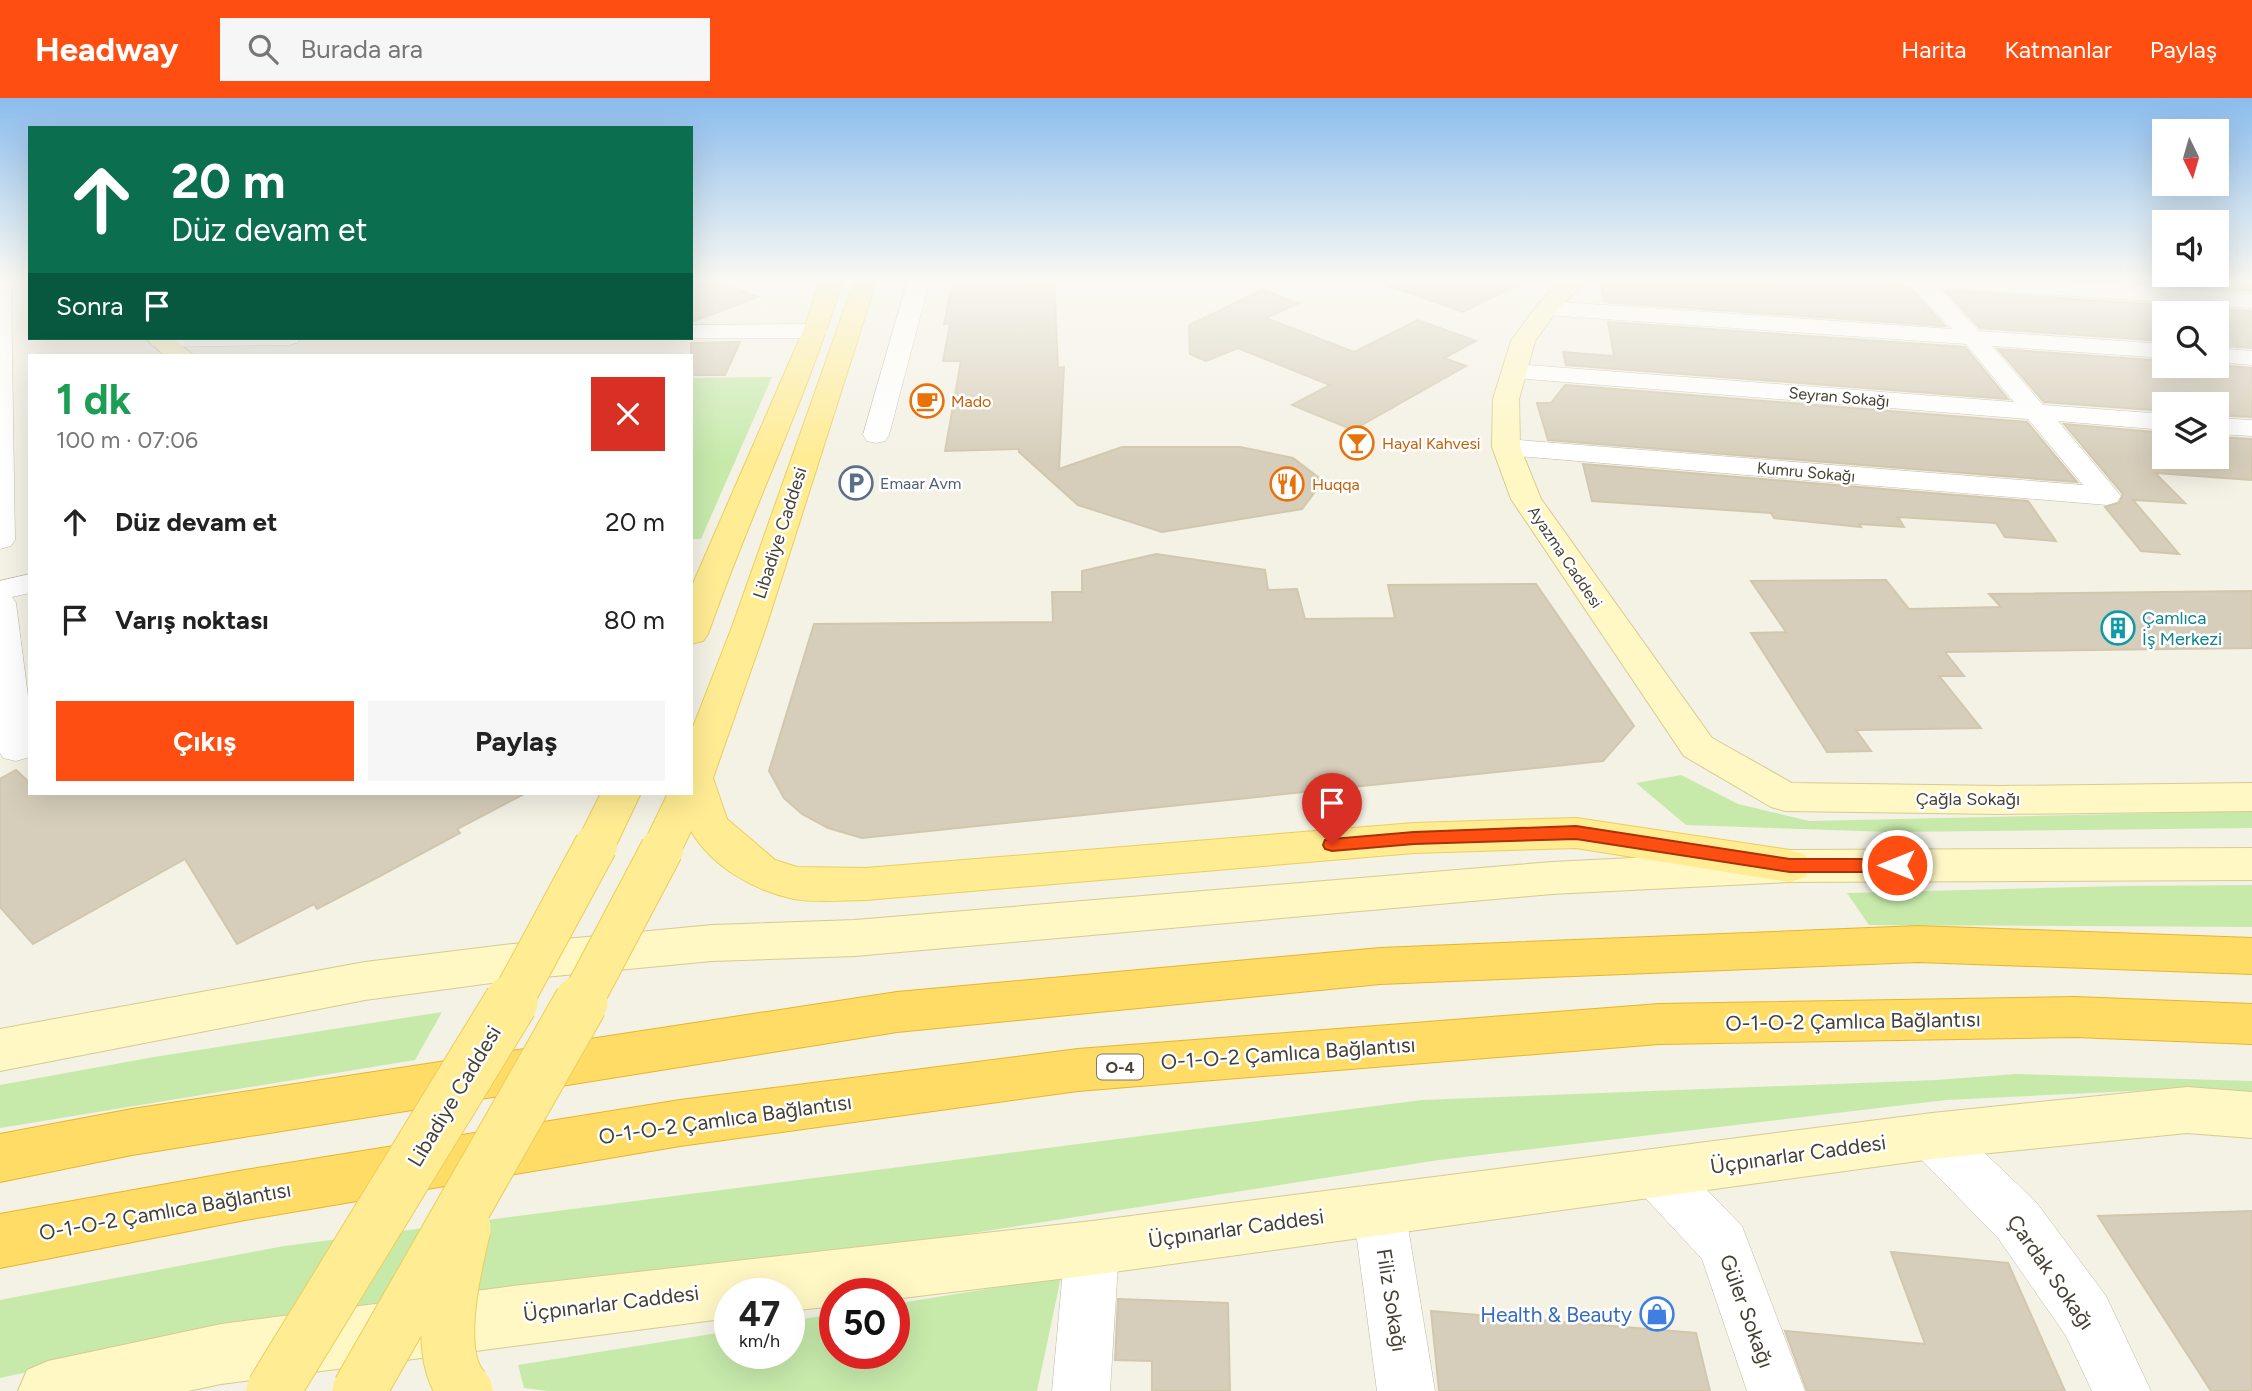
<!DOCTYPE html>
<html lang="tr">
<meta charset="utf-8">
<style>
body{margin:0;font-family:Figtree,sans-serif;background:#f6f6f6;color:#222;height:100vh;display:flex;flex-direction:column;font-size:26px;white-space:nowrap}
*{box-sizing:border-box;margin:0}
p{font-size:23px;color:#767676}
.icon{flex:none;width:38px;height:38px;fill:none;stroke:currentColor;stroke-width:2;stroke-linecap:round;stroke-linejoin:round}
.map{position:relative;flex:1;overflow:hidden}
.panel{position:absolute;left:28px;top:256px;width:665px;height:441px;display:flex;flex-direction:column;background:#fff;border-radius:0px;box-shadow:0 7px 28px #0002}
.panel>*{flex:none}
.banner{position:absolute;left:28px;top:28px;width:665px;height:214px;border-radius:0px;box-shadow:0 7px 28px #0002;background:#0b6e4f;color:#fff;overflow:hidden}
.needle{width:46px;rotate:175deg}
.fabs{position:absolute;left:2152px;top:21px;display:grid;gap:14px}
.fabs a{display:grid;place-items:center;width:77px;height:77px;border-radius:0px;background:#fff;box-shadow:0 7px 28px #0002;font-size:35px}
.speed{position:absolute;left:714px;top:1180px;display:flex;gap:14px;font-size:35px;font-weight:700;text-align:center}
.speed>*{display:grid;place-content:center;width:91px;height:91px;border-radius:50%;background:#fff;box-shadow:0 7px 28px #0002;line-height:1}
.speed small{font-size:18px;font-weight:400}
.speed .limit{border:10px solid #d22;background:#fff;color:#111}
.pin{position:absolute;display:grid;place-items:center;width:60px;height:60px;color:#fff;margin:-72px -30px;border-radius:50% 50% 50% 0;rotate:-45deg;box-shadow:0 0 7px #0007}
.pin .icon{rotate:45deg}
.me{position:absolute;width:77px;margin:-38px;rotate:270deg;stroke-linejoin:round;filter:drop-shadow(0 0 5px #0008)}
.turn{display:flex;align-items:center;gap:24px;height:147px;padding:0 28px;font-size:32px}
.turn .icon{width:91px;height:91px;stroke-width:2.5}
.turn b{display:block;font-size:49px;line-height:60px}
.then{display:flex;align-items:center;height:66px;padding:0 28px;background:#0003;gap:14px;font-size:26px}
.round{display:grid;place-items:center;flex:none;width:74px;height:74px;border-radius:0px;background:#f6f6f6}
.headline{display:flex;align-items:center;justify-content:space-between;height:119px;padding:0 28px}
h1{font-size:42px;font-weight:700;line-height:52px;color:#1e9e55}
.action{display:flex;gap:14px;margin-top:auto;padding:14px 28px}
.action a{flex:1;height:80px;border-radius:0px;background:#ff4e11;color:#fff;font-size:28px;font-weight:700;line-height:80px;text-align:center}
.action a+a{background:#f6f6f6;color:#222}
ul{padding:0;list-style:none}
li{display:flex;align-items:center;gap:21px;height:98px;padding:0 28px}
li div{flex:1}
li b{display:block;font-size:26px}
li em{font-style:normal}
header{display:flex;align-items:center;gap:42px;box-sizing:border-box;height:98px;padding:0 35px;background:#ff4e11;color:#fff}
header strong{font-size:33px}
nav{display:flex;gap:38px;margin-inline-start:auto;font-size:24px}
.search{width:490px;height:63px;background:#f6f6f6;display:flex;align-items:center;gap:18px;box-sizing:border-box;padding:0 24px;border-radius:0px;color:#767676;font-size:26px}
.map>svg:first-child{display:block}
.green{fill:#c7eaab}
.building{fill:#d6ceba;stroke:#d1c7ad;stroke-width:2}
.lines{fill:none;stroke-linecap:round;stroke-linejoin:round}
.street-casing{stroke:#bfbaa7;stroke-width:1}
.secondary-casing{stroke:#d6cb92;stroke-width:2}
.primary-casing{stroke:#eacf5c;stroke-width:2}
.highway-casing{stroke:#e6b52d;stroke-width:2}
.street{fill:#fff;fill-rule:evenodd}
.secondary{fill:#fff7c4;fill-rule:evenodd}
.primary{fill:#ffec93;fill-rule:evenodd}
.highway{fill:#ffdc65;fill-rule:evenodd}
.primary-bridge-far1-casing{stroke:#eacf5c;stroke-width:44;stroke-linecap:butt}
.primary-bridge-casing{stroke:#eacf5c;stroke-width:55;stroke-linecap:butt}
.primary-bridge-far1{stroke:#ffec93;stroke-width:42}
.primary-bridge{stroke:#ffec93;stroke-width:53}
.route{fill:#ff4e11;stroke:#a6330b;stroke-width:2}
.labels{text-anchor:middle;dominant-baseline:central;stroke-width:5;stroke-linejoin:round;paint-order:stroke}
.far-street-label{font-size:16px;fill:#464134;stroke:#fff}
.far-food-label{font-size:16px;fill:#c56008;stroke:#fff;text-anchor:start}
.far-service-label{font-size:16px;fill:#4e5e75;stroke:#fff;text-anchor:start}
.shield{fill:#fff;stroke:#7e7a71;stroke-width:2}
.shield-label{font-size:16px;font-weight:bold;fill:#464134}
.street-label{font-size:18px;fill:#464134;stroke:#fff}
.culture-label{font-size:18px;fill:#0d838f;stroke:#fff;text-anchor:start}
.near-street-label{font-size:21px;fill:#464134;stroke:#fff}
.near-shop-label{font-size:21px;fill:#366cbe;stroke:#fff;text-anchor:end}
</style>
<header>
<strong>Headway</strong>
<div class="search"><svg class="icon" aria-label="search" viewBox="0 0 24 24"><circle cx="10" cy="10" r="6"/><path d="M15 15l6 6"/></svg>Burada ara</div>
<nav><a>Harita</a><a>Katmanlar</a><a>Paylaş</a></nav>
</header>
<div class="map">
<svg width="2252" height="1293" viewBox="0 0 2252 1293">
<rect width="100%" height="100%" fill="#f4f1e5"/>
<g class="green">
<path d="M772,279L701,441H691V280Z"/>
<path d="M1681,677L1738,706L1809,723L2252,713V730L1890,734L1686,727L1636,685Z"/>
<path d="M2252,787V829L1869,827L1847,795L2121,788Z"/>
<path d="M442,914L415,962L0,1030V987L154,959Z"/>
<path d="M2016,976L2252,983V996L2174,991L1946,1002L1439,1062L795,1163L232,1229L0,1280V1202L284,1148L1422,1002L1936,982Z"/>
<path d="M1061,1179L1037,1293H548L524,1290L518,1267L730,1233V1255H789V1223L835,1216V1255H894V1206Z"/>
</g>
<g class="building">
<path d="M691,181H711L758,199L691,224Z"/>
<path d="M1054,181L1058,270L1064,269L1059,371L1122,349H1240L1293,360L1323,383L1302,411L1162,434L1078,407L1019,354V351L945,353L961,263H943L950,226H944L953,182Z"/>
<path d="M1382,181H1529L1463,214L1381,185Z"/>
<path d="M1599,181L1893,183L1898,189L1910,190L1945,228L1604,204Z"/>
<path d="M2052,181H2252V193Z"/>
<path d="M1262,192L1299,205L1266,220L1354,254L1418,222L1476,243L1444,260L1466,268L1353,332L1292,307L1330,287L1238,250L1206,263L1190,256L1189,227Z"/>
<path d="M1944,192L2252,213V250L2217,247V215H2165V243L1980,230Z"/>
<path d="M1608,224L1965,249L2008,301L1566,267L1563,254L1614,258Z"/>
<path d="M740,244L725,277H691V245Z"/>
<path d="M1998,251L2165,263V268L2217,267L2252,270V319L2217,317V306H2165V313L2044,304Z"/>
<path d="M1565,287L2027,324L2077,384L1548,342L1537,305H1551Z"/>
<path d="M2064,326L2165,335V359H2217V339L2252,341V382L2155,375L2185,405L2133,402L2179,456L2141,453L2105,409L2119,405L2123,396Z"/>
<path d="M1583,366L2028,403L2056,443L2005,439L1996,425L1898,419L1904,429L1859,426L1861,429L1774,420L1771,415L1592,403Z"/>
<path d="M1156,456L1265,472L1268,492L1297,491L1305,521L1395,520L1388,487L1536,486L1634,628L1603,663L862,740L828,730L802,716L784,700L769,673L814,526L1053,524L1052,494H1082V473Z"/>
<path d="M1886,482L1909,511L2001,509L1989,496L2252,493V550L1945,554L1964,578H1939L1981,630L1856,632L1871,653L1827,654L1751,535L1786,534L1751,483Z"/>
<path d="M16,672L30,685V695H526L457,731L460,735L380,778L317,811L314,806L237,846L185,761L33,846L0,809V681Z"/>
<path d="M2252,1113V1293H2211L2098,1118Z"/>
<path d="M1891,1154L2008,1165L2065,1293H1807L1785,1233L1925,1246Z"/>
<path d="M1118,1201L1228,1205L1230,1293H1152V1263L1115,1262Z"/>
<path d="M1431,1213L1696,1235L1710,1293H1439Z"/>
</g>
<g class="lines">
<defs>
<g id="street">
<path d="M0,181H24L21,186L11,188L15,442L11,448L0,451Z"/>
<path d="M908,181H930L889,337L885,343L876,345L867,343L863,337Z"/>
<path d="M1895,181H2009L2252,196V210L1937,189L1979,233L2165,246V260L1992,248L2043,307L2165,316V332L2058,323L2121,398L2117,404L2107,407L1506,357L1496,355L1493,349L1496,343L1506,341L2083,387L2028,321L1514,280L1505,278L1502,273L1505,268L1514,266L2014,304L1966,246L1547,217L1539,215L1536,210L1539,205L1547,203L1952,231L1911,188L1898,186Z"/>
<path d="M815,226L823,228L827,233L823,238L815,240H686H691V227Z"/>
<path d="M149,240H301L297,245L289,247L159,249L151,247Z"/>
<path d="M2217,250L2252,253V267L2217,264Z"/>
<path d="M2217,320L2252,322V338L2217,336Z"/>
<path d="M30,476V495L12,499L16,505L30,614V659L16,663L3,660L0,655V483Z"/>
<path d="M1932,1016L1950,1022L2036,1104L2106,1198L2151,1293H2092L2066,1238L1998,1140L1914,1054L1907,1038L1914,1022Z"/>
<path d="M1656,1052L1674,1058L1742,1128L1805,1293H1747L1702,1161L1638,1092L1631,1075L1638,1058Z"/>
<path d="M1379,1086L1397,1094L1405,1111L1435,1293H1377L1353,1111L1361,1094Z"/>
<path d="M1092,1124L1111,1132L1119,1150L1110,1293H1052L1065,1150L1073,1132Z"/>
</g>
<g id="secondary">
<path d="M1563,181H1587L1555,215L1535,243L1519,301L1520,349L1541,401L1712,640L1792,685L2001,688L2252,685V713L2001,716L1785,713L1771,709L1684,658L1511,401L1492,349L1493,301L1511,243L1539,205Z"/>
<path d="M145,240H172L193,257H164Z"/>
<path d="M2252,750V782L1790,784L1552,796L855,858L712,863L513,882L365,902L0,973V931L365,864L513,846L712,827L855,822L1552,764L1790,752Z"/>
<path d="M2187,989L2252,994V1040L2187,1035L1932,1061L1092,1177L894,1201V1195H835V1208L789,1213V1195H730V1220L221,1286L188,1293H18L27,1272L48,1263L221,1226L513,1188L1092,1123L1932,1015Z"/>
</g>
<g id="primary">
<path d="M821,181H843C806,302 750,416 708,536L703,543L691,546V490L803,233Z"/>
<path d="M855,181H877L766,529L713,680L727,721L775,762L797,769L866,770L1414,725L1576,720L1790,752L1805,757L1811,768L1805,779L1790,784L1576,750L1414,755L866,802C843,802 817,805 794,801C755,793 712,769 691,733L677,762L662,766L647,762L641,751L668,695H691V634L732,529Z"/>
<path d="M601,695H641L611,758L596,762L581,758L575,747Z"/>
</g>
<g id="highway">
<path d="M1918,828L2252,840V876L1918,864L1380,886L897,934L132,1057L0,1084V1036L132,1011L897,894L1380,850Z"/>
<path d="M2075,899L2252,906V946L2075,939L1659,946L1078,993L680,1048L245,1122L0,1170V1116L245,1072L680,1002L1078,951L1659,906Z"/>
</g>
</defs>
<use href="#street" class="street-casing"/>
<use href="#secondary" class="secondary-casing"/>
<use href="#primary" class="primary-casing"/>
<use href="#highway" class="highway-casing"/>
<use href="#street" class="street"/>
<use href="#secondary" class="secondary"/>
<use href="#primary" class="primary"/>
<use href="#highway" class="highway"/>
<defs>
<g id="primary-bridge-far1">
<path d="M510,906L596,747"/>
<path d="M580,906L662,751"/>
</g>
<g id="primary-bridge">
<path d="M464,1130C454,1172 432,1260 466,1293"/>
<path d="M273,1293L511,904"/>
<path d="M359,1293L581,904"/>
</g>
</defs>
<use href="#primary-bridge-far1" class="primary-bridge-far1-casing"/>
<use href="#primary-bridge" class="primary-bridge-casing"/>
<use href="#primary-bridge-far1" class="primary-bridge-far1"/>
<use href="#primary-bridge" class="primary-bridge"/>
</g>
<linearGradient id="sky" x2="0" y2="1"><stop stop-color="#8abced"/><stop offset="0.5" stop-color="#faf9f3"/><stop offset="1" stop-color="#faf9f3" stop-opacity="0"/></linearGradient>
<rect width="2252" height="362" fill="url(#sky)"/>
<path class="route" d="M1576,728L1790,761H1897L1903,763L1906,767L1903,772L1897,774H1790L1576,741L1414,746L1332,753L1325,751L1323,747L1325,742L1332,741L1414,734Z"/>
<defs>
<symbol id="cafe-ring" viewBox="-11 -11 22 22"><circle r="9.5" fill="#fff" stroke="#e8710a" stroke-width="1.5"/><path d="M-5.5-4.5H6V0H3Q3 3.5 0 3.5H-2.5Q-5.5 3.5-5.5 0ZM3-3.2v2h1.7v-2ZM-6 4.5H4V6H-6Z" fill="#e8710a"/></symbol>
<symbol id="bar-ring" viewBox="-11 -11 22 22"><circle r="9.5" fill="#fff" stroke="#e8710a" stroke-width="1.5"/><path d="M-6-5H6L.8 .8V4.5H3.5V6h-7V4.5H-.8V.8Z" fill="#e8710a"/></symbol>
<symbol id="parking-ring" viewBox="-11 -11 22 22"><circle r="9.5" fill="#fff" stroke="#5c6f8a" stroke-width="1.5"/><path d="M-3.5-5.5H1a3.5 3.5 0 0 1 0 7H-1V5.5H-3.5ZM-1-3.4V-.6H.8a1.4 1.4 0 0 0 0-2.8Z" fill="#5c6f8a"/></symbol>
<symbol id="restaurant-ring" viewBox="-11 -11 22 22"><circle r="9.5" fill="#fff" stroke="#e8710a" stroke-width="1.5"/><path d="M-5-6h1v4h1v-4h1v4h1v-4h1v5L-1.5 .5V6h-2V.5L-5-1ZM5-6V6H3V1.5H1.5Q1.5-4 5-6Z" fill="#e8710a"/></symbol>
<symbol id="building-ring" viewBox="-11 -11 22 22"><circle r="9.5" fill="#fff" stroke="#0f9aa8" stroke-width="1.5"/><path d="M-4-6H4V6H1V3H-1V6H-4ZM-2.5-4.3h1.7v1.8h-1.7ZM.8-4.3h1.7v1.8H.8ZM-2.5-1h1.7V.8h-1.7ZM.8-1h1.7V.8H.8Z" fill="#0f9aa8"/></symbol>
<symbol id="shop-ring" viewBox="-11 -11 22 22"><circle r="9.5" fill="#fff" stroke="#3f7fe0" stroke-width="1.5"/><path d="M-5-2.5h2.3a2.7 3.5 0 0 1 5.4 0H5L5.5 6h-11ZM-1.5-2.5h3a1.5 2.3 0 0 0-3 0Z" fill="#3f7fe0"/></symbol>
</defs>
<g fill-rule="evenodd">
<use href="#cafe-ring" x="908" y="284" width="38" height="38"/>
<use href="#bar-ring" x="1338" y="326" width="38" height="38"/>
<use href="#parking-ring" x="837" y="366" width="38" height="38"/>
<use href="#restaurant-ring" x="1268" y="367" width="38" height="38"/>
<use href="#building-ring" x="2099" y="511" width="38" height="38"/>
<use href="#shop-ring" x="1638" y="1197" width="38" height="38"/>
</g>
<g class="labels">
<g class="far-street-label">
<text transform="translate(1839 299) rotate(5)">Seyran Sokağı</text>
<text transform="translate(1806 374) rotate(5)">Kumru Sokağı</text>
<text transform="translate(1565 459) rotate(56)">Ayazma Caddesi</text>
</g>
<g class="far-food-label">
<text x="951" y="303">Mado</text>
<text x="1382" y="345">Hayal Kahvesi</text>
<text x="1312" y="386">Huqqa</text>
</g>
<g class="far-service-label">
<text x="880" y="385">Emaar Avm</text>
</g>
<rect class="shield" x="1097" y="956.5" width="46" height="25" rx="5"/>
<g class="shield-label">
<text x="1120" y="969">O-4</text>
</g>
<g class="street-label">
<text transform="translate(780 435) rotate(-72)">Libadiye Caddesi</text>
<text x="1968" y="701">Çağla Sokağı</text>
</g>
<g class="culture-label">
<text x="2142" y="520">Çamlıca<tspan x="2142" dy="21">İş Merkezi</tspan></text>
</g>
<g class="near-street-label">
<text transform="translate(1853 923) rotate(-1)">O-1-O-2 Çamlıca Bağlantısı</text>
<text transform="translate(1288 955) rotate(-4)">O-1-O-2 Çamlıca Bağlantısı</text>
<text transform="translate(454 998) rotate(-59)">Libadiye Caddesi</text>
<text transform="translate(725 1021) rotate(-8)">O-1-O-2 Çamlıca Bağlantısı</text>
<text transform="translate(1798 1056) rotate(-8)">Üçpınarlar Caddesi</text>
<text transform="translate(165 1113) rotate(-10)">O-1-O-2 Çamlıca Bağlantısı</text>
<text transform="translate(1236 1130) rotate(-8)">Üçpınarlar Caddesi</text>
<text transform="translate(2051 1174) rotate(55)">Çardak Sokağı</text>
<text transform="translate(1392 1202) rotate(81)">Filiz Sokağı</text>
<text transform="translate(611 1205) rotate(-7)">Üçpınarlar Caddesi</text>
<text transform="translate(1747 1213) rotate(70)">Güler Sokağı</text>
</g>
<g class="near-shop-label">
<text x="1632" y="1216">Health &amp; Beauty</text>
</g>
</g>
</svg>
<div class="fabs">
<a><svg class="needle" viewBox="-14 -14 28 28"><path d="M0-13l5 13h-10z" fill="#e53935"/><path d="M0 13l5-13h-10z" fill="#767676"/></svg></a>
<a><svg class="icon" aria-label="sound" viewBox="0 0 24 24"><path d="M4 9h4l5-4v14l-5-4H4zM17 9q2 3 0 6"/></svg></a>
<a><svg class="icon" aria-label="search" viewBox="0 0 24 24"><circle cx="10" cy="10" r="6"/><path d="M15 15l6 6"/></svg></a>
<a><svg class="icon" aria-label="layers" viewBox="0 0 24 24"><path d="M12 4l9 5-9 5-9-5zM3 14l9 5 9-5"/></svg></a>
</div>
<div class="speed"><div>47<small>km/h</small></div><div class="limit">50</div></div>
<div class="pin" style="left:1332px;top:747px;background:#d93025"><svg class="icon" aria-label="arrive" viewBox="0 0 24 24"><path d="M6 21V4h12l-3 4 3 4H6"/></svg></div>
<svg class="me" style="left:1897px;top:767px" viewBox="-20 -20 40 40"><circle r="17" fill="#ff4e11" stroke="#fff" stroke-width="3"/><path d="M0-11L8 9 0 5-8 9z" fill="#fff"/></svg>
<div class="banner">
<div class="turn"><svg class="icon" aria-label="ahead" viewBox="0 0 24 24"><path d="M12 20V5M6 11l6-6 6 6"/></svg><div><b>20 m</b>Düz devam et</div></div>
<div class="then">Sonra<svg class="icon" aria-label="arrive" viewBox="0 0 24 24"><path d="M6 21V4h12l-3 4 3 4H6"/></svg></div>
</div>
<section class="panel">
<div class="headline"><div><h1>1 dk</h1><p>100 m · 07:06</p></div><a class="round" style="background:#d93025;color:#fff"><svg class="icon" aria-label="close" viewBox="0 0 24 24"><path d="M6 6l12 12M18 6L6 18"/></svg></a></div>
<ul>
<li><svg class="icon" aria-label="ahead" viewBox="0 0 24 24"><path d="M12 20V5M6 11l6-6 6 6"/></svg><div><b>Düz devam et</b></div><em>20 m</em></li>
<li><svg class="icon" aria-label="arrive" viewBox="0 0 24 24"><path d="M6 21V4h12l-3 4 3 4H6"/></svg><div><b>Varış noktası</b></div><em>80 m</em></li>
</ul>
<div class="action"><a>Çıkış</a><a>Paylaş</a></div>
</section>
</div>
